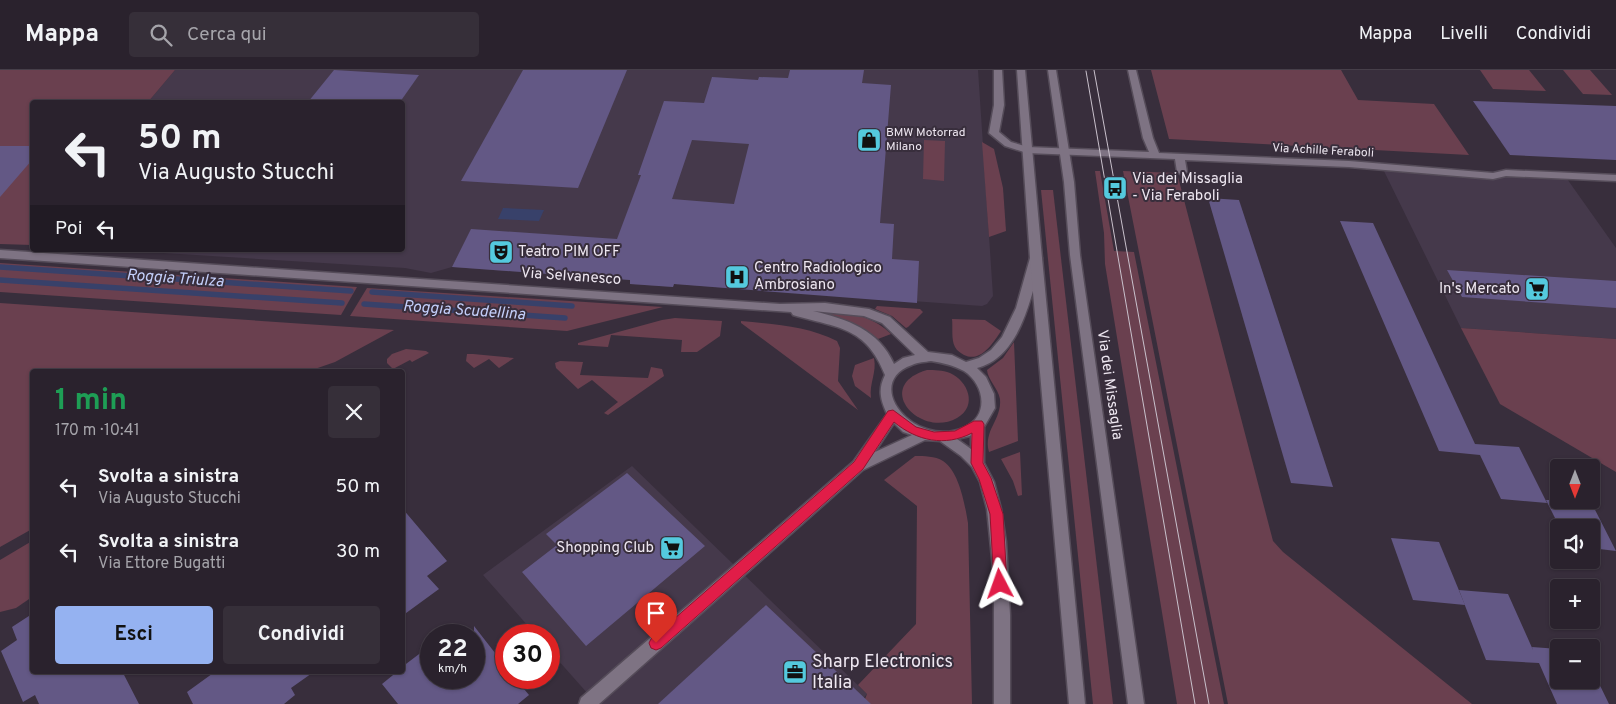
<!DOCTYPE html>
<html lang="it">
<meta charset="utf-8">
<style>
body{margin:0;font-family:Overpass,sans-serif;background:#362f39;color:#f1f3f6;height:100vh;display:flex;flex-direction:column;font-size:19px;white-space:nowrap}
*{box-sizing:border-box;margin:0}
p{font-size:16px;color:#a5a4aa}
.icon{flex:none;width:28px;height:28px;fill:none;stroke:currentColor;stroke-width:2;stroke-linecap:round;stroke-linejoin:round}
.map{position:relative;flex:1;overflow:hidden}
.drawer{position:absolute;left:30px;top:299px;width:375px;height:305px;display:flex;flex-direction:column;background:#2a222d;border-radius:5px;box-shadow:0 1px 4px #0004,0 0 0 1px #463f49}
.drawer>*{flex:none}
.top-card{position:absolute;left:30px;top:30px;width:375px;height:152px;border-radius:5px;box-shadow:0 1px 4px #0004,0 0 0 1px #463f49;background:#2a222d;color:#f1f3f6;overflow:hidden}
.needle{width:32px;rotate:180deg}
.buttons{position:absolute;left:1550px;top:389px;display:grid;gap:10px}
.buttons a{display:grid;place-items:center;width:50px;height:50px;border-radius:5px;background:#2a222d;box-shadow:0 1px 4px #0004,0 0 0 1px #463f49;font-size:25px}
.speed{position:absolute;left:420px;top:554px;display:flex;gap:10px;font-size:25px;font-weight:700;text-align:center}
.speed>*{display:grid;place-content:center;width:65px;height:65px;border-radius:50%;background:#2a222d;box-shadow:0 1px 4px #0004,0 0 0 1px #463f49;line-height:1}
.speed small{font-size:12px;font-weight:400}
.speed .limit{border:8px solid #d22;background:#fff;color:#111}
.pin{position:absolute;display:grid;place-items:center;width:42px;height:42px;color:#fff;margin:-51px -21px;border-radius:50% 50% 50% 0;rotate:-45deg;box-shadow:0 0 5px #0007}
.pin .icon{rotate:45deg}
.me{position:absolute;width:55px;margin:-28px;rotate:356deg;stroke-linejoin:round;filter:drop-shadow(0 0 4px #0008)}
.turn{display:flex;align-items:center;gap:18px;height:105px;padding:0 25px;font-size:22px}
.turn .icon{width:65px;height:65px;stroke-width:2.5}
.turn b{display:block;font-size:35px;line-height:42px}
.then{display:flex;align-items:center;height:48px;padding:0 25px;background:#0003;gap:10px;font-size:19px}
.round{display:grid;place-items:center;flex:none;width:52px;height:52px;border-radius:5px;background:#362f39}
.summary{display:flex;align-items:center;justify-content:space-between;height:85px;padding:0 25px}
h1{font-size:30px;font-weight:700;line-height:38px;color:#1e9e55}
.action{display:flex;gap:10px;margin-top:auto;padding:10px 25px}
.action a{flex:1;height:58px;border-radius:5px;background:#95b2f1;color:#111;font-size:20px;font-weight:700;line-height:58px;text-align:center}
.action a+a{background:#362f39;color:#f1f3f6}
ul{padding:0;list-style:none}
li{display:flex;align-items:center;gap:15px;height:65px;padding:0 25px}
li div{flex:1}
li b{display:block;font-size:19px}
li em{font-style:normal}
header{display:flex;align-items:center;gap:30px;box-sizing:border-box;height:70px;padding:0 25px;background:#2a222d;border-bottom:1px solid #463f49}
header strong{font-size:24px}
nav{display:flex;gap:28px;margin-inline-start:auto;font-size:18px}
.search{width:350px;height:45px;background:#362f39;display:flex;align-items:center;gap:12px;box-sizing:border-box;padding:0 18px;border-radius:5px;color:#a5a4aa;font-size:19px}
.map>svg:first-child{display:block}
.built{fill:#45394b}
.green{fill:#6a404f}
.water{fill:#38416a}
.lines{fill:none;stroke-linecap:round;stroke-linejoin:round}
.stream{stroke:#38416a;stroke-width:5.5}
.building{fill:#635885;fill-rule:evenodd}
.minor-casing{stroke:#554c59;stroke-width:3}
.secondary-casing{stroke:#554c59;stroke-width:3}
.minor{fill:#7e7383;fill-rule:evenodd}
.secondary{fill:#7e7383;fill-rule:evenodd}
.tram{stroke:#c9c1cc;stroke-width:1}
.route{fill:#e11d48;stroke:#92132f}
.labels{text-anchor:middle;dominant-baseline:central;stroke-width:4;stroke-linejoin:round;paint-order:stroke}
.far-poi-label{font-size:12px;fill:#eee7f1;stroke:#382e3c;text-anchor:start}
.far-street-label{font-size:12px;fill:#eee7f1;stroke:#382e3c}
.poi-label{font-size:15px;fill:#eee7f1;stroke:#382e3c;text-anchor:start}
.street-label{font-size:15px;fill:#eee7f1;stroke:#382e3c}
.water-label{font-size:16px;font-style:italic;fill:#c3cef9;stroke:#382e3c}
.near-poi-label{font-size:18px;fill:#eee7f1;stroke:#382e3c;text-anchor:start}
</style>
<header>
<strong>Mappa</strong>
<div class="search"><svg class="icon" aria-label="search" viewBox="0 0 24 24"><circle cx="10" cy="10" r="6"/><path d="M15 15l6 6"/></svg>Cerca qui</div>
<nav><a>Mappa</a><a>Livelli</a><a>Condividi</a></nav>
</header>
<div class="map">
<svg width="1616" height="634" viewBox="0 0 1616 634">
<rect width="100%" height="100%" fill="#382e3c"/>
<g class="built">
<path d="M175,0H978L993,226L987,234L982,236L674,214L673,217L630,214V210L452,197L431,203L405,198L115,180H402V32H148Z"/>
<path d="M1382,97L1493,106L1506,103L1565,106L1616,178V269L1461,258Z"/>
<path d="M632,396L867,624L858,634H597L549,580V565H536L483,505Z"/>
</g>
<g class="green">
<path d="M0,0H175L148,32H32V175L0,174Z"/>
<path d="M1151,0H1341L1358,30L1434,34L1469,85L1169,69Z"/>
<path d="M1480,0H1529L1546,21L1493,19Z"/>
<path d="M1563,0H1590L1612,25L1583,24Z"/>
<path d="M924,70L945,71L944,111L923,109Z"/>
<path d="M982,72L994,79L1003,118L1006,161L989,167Z"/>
<path d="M1095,101H1100L1114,181L1134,182L1224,634H1177L1105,194L1104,163Z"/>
<path d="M1123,101L1177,103L1273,471L1283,482L1472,634H1228Z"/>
<path d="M1041,120H1053L1113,634H1093Z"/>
<path d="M0,193L357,217L341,245L0,222Z"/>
<path d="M367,218L663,237L567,261L350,246Z"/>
<path d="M0,233L394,260L335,292L309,301H32V459L0,477Z"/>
<path d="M877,236L920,239L923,242L908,257L906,258L892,246L875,239Z"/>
<path d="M826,242C848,240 876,248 891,264L878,269L866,260L854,254L827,244Z"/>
<path d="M675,248L722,251L720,266L697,282H681L682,270L611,265L608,277L578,275V273L662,250Z"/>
<path d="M952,249L985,250L1001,261C993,273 981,293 964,285C961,283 957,281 955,277C951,270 953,257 952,249Z"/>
<path d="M741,251C773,254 808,256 837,271L840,278L838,311L858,340L741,253Z"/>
<path d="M1461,258L1616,269V402L1500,334Z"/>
<path d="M1014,272L1018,371L989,382C983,360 1002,350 1000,329C998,318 988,310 987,300L1003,288Z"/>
<path d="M406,279L426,281L429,283L412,292L410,290L393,299L387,293V289L392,284Z"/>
<path d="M467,284H473L514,288L499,298L489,289L474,298L466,291Z"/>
<path d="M874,288C877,303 869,313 871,328L855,316L852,306L855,295Z"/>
<path d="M560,291L583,292L580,305L648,308L651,297L662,299L664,306L608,345L604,343L618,332L592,310L578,319L556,298L555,293Z"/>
<path d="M927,300C935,300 942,300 950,303C968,311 978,336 957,348C920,369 872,316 927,300Z"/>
<path d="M1020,382L1022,425L1018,426L1013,411L1001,389Z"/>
<path d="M915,386C924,386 935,386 943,391C959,401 965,435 968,453L972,634H863L867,624L858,615L916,554L917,436L884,410Z"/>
<path d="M32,471V527L16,538L0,542V490Z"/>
</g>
<path class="water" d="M503,138L544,140L539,151L498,149Z"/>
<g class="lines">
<g class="stream">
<path d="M0,197L351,221"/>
<path d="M0,210L342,233"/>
<path d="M372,222L572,236"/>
<path d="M364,234L565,248"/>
</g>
</g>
<g class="building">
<path d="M334,0L419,5L400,32H308Z"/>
<path d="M523,0H627L578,118L461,111Z"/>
<path d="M790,0H864L862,13L891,15L880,153L894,154L892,189L919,191L917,233L674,214L673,217L630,214V210L452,197L471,159L617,169L641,105H638L664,31L704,33L712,7L758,10L759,7L788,8ZM692,70L749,74L734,134L672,129Z"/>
<path d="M1473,31L1616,36V90L1510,85Z"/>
<path d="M0,76H32V90L0,127Z"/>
<path d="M1208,128L1239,130L1333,417L1291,413Z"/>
<path d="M1340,151L1373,153L1475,374L1519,377L1547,433L1501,429L1480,385L1439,381Z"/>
<path d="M1447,200L1616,211V238L1462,227Z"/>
<path d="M627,403L705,476L586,576L522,502L557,475L546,464Z"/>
<path d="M1546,430H1590L1616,481L1591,478V458H1560Z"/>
<path d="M402,438L447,491L427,506L439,519L402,546Z"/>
<path d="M1391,468L1439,472L1465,535L1413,530Z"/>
<path d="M1459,520L1508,524L1533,580L1532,577L1559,579V610H1591V597L1609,634H1557L1539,593L1486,590Z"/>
<path d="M766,535L871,634H658Z"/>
<path d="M32,544V601H122L139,634H39L35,625L23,632L1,581L17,570L12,557Z"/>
<path d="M474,556L506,597V608H515L529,625L518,634H398L382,614L398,601H402V597L431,575V608H474Z"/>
<path d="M216,601H315L291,618L295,625L284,634H193L187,622Z"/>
</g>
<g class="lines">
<defs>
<g id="minor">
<path d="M994,0H1002L1004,35L999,62L1011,72L1028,77L1149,82L1143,68L1128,0H1136L1153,68L1159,83L1349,91L1493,103L1506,100L1616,105V111L1506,106L1493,109L1349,97L1185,90L1187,102L1182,105L1177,102L1175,89L1027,83L1005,76L989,63L994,35Z"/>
<path d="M0,180L780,234L825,233L869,239L890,247L928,282L952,285L966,292L979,288L991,280L1002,267L1016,238L1030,188L1032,185H1040L1042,188C1031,226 1021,287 977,298L986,307L994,324L995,338L984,357V393L994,412L1001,439L1006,472L1010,545V634H994V508L987,439L980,412L972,397L961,386L940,371L925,370L863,400L599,634H579L581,628L853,392L887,344C880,329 878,319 885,305C866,256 837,258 793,245L791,242L0,188ZM813,241L864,246L882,253L915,285L903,288L894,294C879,260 847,249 813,241ZM931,291C943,293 953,295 964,301C984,314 990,345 965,357C914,380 861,313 912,295C918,292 925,292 931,291ZM894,353L903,362L912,365L875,382ZM971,365V379L957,369L970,366Z"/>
</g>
<g id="secondary">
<path d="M1017,0H1025L1042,188L1085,634H1069L1030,188Z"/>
<path d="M1048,0H1056L1074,112L1080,185L1144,634H1128L1070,185L1064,112Z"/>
</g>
</defs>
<use href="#minor" class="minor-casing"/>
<use href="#secondary" class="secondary-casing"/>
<use href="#minor" class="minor"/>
<use href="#secondary" class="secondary"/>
<g class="tram">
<path d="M1094,0L1209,634"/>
<path d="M1086,1L1195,634"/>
</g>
</g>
<path class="route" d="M893,340L916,357L934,362L955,361L974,351H982L984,354L983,393L991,408L1003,444L1007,514L1005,518L1000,520L996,518L994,514L990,444L979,409L971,393L972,363C945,377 917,371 894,352L863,399L661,578L656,580L651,578L649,573L651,569L854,392L888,341Z"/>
<defs>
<symbol id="shop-square" viewBox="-11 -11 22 22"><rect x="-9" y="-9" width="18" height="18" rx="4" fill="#54cade" stroke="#382e3c"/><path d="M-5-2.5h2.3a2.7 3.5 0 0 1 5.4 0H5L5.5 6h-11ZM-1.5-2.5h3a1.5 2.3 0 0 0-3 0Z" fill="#111"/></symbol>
<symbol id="bus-square" viewBox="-11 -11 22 22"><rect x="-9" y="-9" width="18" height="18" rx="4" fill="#54cade" stroke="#382e3c"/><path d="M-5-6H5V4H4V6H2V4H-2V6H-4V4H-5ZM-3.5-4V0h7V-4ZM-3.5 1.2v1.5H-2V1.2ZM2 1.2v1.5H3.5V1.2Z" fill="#111"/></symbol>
<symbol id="theatre-square" viewBox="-11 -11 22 22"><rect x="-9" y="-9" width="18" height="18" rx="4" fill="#54cade" stroke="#382e3c"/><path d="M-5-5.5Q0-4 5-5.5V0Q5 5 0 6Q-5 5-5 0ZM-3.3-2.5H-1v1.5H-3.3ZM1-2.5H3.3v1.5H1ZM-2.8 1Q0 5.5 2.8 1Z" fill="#111"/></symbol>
<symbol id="hospital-square" viewBox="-11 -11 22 22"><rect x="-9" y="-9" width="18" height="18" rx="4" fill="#54cade" stroke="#382e3c"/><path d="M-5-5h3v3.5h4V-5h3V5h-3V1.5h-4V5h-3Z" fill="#111"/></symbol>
<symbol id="supermarket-square" viewBox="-11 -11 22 22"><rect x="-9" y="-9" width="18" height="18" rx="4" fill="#54cade" stroke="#382e3c"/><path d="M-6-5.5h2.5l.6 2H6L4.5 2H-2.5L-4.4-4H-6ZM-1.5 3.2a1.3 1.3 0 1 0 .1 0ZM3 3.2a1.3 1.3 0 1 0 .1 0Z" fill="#111"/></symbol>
<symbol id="office-square" viewBox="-11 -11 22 22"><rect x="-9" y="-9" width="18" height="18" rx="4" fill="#54cade" stroke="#382e3c"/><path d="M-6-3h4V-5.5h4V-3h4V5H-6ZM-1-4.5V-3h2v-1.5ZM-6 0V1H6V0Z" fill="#111"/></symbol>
</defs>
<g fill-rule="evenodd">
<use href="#shop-square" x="855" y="56" width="28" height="28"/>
<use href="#bus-square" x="1101" y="104" width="28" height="28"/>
<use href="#theatre-square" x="487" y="168" width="28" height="28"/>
<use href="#hospital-square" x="723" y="193" width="28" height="28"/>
<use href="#supermarket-square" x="1523" y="205" width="28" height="28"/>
<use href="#supermarket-square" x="658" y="464" width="28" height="28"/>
<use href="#office-square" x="781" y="588" width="28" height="28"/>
</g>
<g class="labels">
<g class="far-poi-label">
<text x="886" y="63">BMW Motorrad<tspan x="886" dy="14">Milano</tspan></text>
</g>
<g class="far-street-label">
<text transform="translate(1323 81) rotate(3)">Via Achille Feraboli</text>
</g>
<g class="poi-label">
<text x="1132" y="109">Via dei Missaglia<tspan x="1132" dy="17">- Via Feraboli</tspan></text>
<text x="518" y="182">Teatro PIM OFF</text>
<text x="754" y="198">Centro Radiologico<tspan x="754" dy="17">Ambrosiano</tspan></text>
<text x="1520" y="219" text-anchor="end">In's Mercato</text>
<text x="654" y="478" text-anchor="end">Shopping Club</text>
</g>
<g class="street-label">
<text transform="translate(571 207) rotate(4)">Via Selvanesco</text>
<text transform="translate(1109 315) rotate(82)">Via dei Missaglia</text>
</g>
<g class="water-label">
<text transform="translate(175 209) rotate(4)">Roggia Triulza</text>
<text transform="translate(464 241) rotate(4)">Roggia Scudellina</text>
</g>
<g class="near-poi-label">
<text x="812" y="592">Sharp Electronics<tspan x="812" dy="21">Italia</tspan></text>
</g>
</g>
</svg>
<div class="buttons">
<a><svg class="needle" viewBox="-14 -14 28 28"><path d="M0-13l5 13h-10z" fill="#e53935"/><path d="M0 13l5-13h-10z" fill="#a5a4aa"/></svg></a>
<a><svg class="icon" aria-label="sound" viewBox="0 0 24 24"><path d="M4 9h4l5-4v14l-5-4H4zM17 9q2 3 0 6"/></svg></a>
<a>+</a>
<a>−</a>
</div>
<div class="speed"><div>22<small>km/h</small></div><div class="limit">30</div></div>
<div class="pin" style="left:656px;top:573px;background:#d93025"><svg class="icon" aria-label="arrive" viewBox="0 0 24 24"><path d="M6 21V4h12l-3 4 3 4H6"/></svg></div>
<svg class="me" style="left:1000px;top:514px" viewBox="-20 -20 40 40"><path d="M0-17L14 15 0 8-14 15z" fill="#e11d48" stroke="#fff" stroke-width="4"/></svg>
<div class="top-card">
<div class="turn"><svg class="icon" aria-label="left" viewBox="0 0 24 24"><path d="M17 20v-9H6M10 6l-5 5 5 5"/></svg><div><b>50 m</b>Via Augusto Stucchi</div></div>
<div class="then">Poi<svg class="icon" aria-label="left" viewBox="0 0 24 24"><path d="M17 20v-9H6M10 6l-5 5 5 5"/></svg></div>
</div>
<section class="drawer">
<div class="summary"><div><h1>1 min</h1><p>170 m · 10:41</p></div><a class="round"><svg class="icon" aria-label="close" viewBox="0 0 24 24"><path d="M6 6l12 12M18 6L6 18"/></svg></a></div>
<ul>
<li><svg class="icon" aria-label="left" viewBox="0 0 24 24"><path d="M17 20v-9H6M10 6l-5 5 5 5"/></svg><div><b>Svolta a sinistra</b><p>Via Augusto Stucchi</p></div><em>50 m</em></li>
<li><svg class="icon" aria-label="left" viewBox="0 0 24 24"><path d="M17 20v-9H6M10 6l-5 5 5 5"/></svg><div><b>Svolta a sinistra</b><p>Via Ettore Bugatti</p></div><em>30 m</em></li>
</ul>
<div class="action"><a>Esci</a><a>Condividi</a></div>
</section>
</div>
